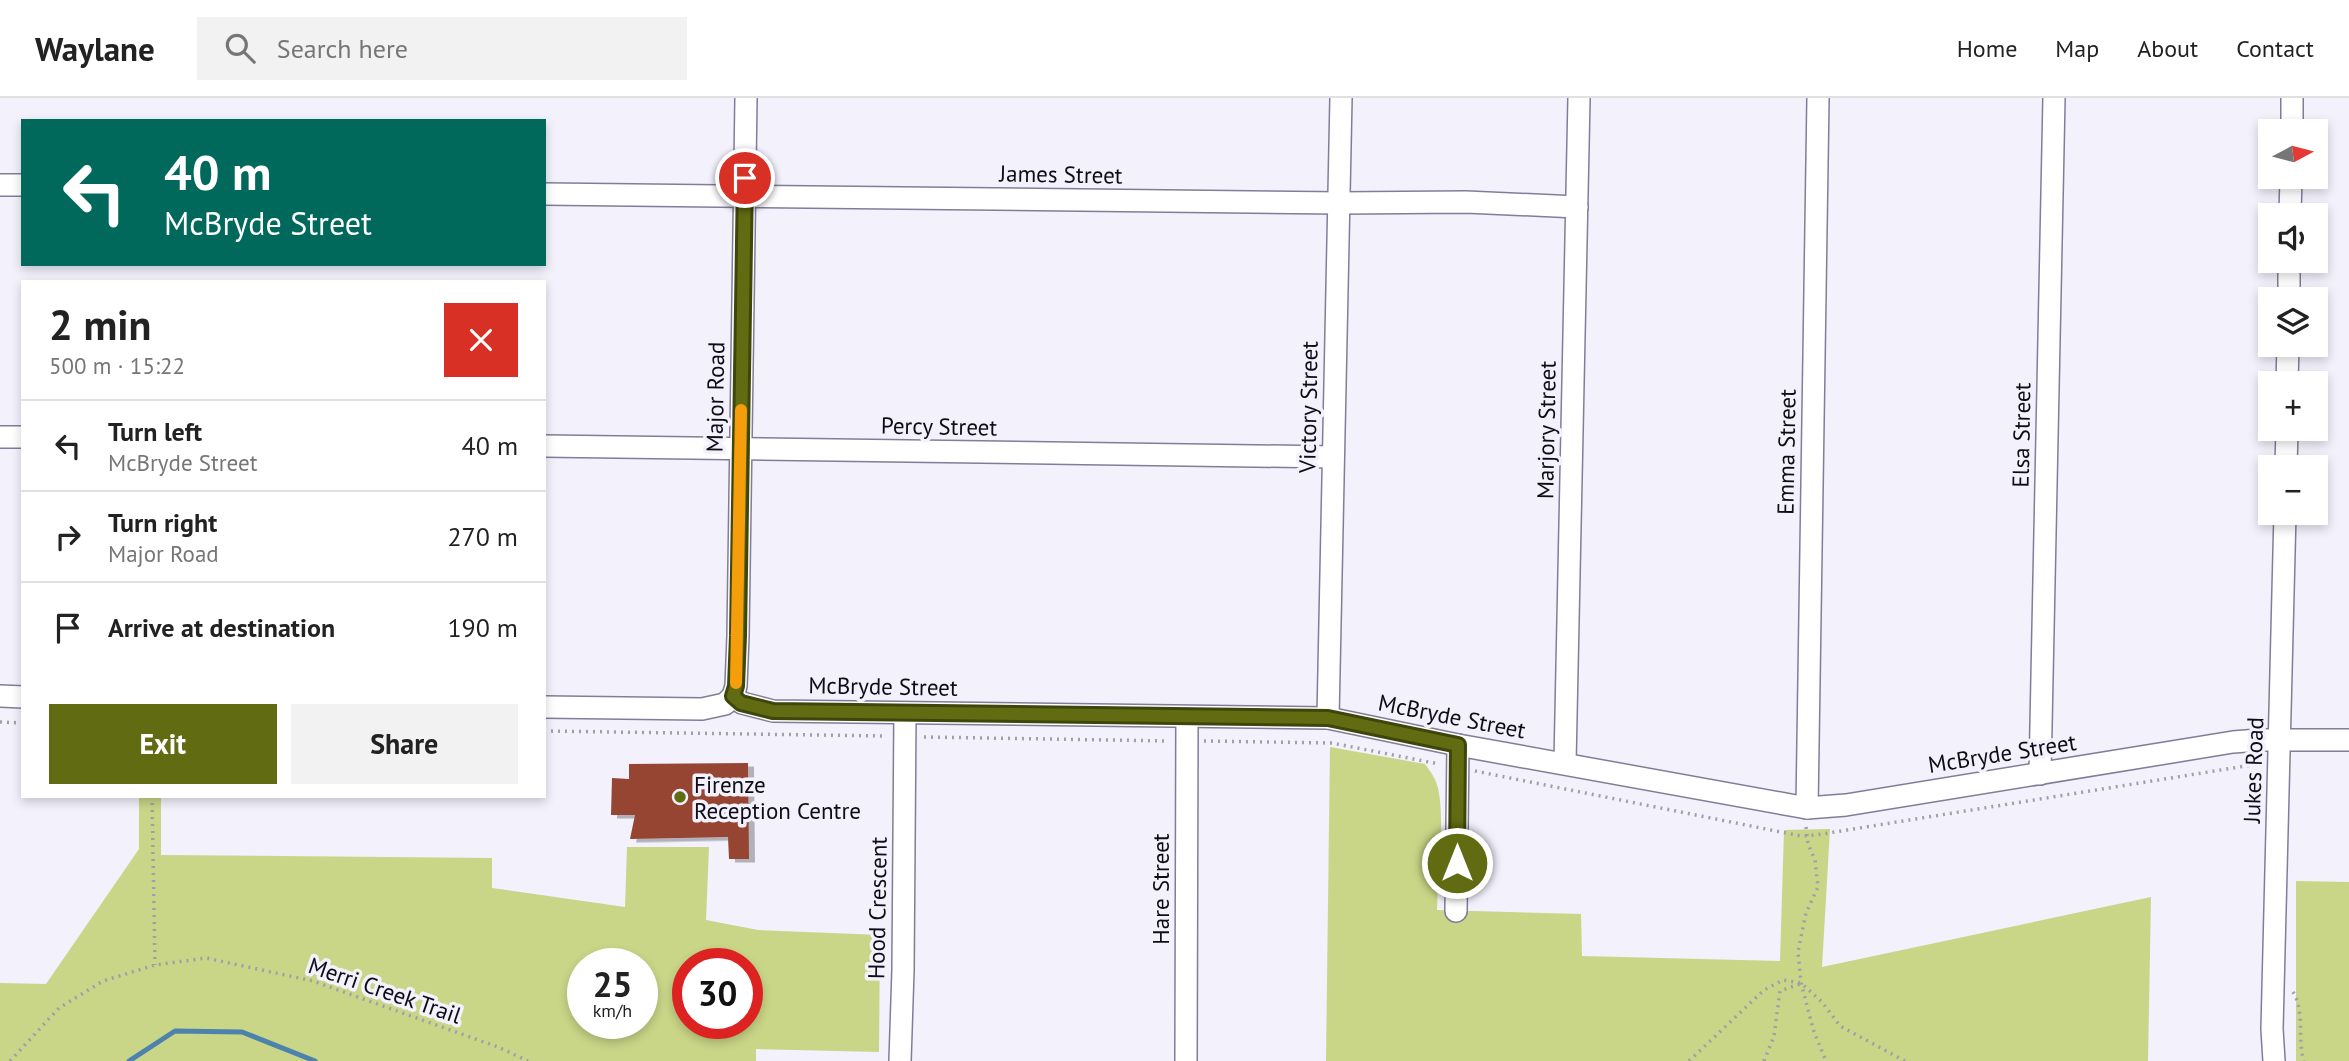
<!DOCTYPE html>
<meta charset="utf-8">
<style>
body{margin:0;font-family:"PT Sans",sans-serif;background:#f2f2f2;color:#222;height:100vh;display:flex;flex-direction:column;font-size:26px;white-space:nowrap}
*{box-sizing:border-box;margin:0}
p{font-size:23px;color:#767676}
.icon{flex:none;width:38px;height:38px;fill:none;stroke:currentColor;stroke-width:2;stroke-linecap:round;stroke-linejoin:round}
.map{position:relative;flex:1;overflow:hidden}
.details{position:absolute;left:21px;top:182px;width:525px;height:518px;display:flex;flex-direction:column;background:#fff;border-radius:0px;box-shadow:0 4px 10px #0003}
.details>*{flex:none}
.banner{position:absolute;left:21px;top:21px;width:525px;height:147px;border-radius:0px;box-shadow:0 4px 10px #0003;background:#00695c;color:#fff;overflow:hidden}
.needle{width:46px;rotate:83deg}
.controls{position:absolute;left:2258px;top:21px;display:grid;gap:14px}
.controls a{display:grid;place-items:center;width:70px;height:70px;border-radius:0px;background:#fff;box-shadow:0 4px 10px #0003;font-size:35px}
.speed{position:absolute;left:567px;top:850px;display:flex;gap:14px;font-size:35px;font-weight:700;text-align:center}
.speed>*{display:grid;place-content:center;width:91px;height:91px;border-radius:50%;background:#fff;box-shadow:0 4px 10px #0003;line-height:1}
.speed small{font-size:18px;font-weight:400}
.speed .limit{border:10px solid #d22;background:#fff;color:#111}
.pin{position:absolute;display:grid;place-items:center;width:60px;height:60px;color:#fff;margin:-30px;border:4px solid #fff;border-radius:50%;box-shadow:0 2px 7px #0007}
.me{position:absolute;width:77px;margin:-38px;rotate:0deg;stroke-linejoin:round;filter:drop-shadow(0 0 5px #0008)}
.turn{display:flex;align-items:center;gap:24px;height:147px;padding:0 28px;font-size:32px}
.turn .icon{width:91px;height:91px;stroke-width:2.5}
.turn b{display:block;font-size:49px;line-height:60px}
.round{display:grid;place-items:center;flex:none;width:74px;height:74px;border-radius:0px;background:#f2f2f2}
.summary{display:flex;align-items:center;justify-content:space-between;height:119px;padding:0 28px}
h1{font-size:42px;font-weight:700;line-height:52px}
.primary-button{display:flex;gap:14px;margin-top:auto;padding:14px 28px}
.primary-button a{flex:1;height:80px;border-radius:0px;background:#616b11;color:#fff;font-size:28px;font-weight:700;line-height:80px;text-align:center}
.primary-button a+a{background:#f2f2f2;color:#222}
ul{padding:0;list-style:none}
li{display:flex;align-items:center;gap:21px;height:91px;padding:0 28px;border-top:2px solid #e0e0e0}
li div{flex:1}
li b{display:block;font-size:26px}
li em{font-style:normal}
header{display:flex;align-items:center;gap:42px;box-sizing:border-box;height:98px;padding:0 35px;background:#fff;border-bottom:2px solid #e0e0e0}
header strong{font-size:33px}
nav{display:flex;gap:38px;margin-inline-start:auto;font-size:24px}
.search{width:490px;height:63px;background:#f2f2f2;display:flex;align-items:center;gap:18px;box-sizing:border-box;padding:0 24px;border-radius:0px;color:#767676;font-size:26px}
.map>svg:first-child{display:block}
.green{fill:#c9d587;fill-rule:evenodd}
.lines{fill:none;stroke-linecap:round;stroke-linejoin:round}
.stream{stroke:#4d82ad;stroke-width:5}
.building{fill:#954533;filter:url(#shadow)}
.minor-casing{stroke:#817d98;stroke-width:24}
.path{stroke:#a09fa9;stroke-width:3.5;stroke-dasharray:2 5;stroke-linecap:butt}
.minor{stroke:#fff;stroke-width:21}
.route-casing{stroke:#3f460b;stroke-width:18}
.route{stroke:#616b11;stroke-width:12}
.slow{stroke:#f59e0b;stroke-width:12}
.poi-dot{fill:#616b11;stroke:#f2f1fc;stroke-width:2.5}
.labels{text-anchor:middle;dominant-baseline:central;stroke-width:7;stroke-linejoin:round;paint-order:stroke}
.street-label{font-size:23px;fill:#0e0c16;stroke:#f2f1fc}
.poi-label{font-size:23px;fill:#0e0c16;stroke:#f2f1fc;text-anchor:start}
</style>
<header>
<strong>Waylane</strong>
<div class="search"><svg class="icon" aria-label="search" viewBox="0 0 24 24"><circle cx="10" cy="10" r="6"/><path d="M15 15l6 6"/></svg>Search here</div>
<nav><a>Home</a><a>Map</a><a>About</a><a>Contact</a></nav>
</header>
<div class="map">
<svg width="2349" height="963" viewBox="0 0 2349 963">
<defs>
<filter id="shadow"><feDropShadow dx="6" dy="3.5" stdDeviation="0" flood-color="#0004"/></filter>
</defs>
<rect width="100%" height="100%" fill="#f2f1fc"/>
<g class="green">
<path d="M1330,649L1425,666C1430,673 1436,681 1438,690C1445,722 1438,778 1437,812L1581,816L1582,858L1780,863L1784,732L1830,731L1822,869L2151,799L2148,963H1326Z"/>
<path d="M139,698H161V757L492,760V790L625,809L627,749H709L706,822L758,832L880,837L879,954L756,951V963H0V885L46,886L139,751ZM583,866H642V926H583ZM688,866H747V926H688Z"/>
<path d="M2296,783L2349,784V963H2296Z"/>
</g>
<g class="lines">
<path class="stream" d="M129,963L175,933L242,934L315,963"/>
</g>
<path class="building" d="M748,665L749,761H729L728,739L630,741L635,717H611L612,680L629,681V666Z"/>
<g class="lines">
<defs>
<g id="minor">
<path d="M2292,33V0"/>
<path d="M0,87H23"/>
<path d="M544,96L1340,105L1466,104L1577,109"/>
<path d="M2290,117L2291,79"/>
<path d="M2289,201V163"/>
<path d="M2287,285L2288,247"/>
<path d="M0,339H23"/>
<path d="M544,348L1333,359"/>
<path d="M2286,369L2287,331"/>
<path d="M0,598L23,599"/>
<path d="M733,598L736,588L738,538L746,0"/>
<path d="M544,609L702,611L725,606L733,598L742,605L773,613L1328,620L1458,647L1807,710L1846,707L2233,644L2259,642H2349"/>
<path d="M1328,620L1341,0"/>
<path d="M1565,665L1579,0"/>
<path d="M2040,676L2054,0"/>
<path d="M1807,710L1818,0"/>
<path d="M1456,813L1458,647"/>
<path d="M900,963L903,872L905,615"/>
<path d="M1186,963L1187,619"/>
<path d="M2274,963L2272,931L2285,415"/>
</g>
</defs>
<use href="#minor" class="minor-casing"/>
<g class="path">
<path d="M0,624L23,625"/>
<path d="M544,633L885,638"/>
<path d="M924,639L1169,643"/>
<path d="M1204,643L1332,645L1439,666"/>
<path d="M1475,673L1801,738L1816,737L2258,666"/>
<path d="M152,698L155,867"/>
<path d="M1806,729L1808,746L1815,762L1818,789L1806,815L1798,854L1801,885L1814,934L1826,963"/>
<path d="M2293,894C2305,912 2297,941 2304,963"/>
<path d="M10,963L59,910L103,883L155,867L206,860L313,883L498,949L528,963"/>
<path d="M1689,963L1764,892L1783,882L1801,885L1822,904L1840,928L1905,963"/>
<path d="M1764,963L1774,938L1780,893L1800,886"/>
</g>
<use href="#minor" class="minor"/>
</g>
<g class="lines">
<defs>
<path id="route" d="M745,80L738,538L736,588L733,598L741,605L773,613L1328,620L1458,647L1457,765"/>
</defs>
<use href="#route" class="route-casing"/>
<use href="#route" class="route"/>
<path class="slow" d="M736,585L741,312"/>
</g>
<circle class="poi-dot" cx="680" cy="699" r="7"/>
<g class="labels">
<g class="street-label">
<text transform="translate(1061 76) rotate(1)">James Street</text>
<text transform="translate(715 299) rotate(-89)">Major Road</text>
<text transform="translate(1308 309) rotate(-89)">Victory Street</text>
<text transform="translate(939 328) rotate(1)">Percy Street</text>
<text transform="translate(1546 332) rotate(-89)">Marjory Street</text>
<text transform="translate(2021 337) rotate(-89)">Elsa Street</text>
<text transform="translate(1786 354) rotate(-89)">Emma Street</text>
<text transform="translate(883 588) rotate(1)">McBryde Street</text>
<text transform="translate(1452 618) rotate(11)">McBryde Street</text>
<text transform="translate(2002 655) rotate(-9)">McBryde Street</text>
<text transform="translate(2253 672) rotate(-88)">Jukes Road</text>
<text transform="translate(1160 791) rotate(-90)">Hare Street</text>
<text transform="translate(877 810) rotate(-89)">Hood Crescent</text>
<text transform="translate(385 892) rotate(19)">Merri Creek Trail</text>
</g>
<g class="poi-label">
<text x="694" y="686">Firenze<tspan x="694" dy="26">Reception Centre</tspan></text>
</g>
</g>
</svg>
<div class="controls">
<a><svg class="needle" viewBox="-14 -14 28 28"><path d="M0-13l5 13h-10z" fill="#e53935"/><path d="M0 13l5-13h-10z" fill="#767676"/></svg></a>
<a><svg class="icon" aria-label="sound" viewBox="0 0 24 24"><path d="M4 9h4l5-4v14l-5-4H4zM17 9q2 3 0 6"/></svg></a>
<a><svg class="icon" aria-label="layers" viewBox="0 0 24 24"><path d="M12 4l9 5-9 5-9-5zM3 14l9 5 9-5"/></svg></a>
<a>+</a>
<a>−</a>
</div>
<div class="speed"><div>25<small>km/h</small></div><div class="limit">30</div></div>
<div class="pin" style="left:745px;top:80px;background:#d93025"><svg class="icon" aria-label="arrive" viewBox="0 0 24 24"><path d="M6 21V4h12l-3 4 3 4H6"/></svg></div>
<svg class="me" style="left:1457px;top:765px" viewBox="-20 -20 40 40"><circle r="17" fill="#616b11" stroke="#fff" stroke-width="3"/><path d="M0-11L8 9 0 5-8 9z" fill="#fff"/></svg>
<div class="banner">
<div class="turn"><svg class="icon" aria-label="left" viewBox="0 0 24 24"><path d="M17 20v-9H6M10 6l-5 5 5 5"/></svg><div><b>40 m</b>McBryde Street</div></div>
</div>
<section class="details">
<div class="summary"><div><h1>2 min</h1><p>500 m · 15:22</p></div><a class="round" style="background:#d93025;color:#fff"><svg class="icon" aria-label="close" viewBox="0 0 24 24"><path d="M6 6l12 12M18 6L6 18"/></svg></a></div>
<ul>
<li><svg class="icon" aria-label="left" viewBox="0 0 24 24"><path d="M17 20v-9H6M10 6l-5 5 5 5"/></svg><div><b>Turn left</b><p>McBryde Street</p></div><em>40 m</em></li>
<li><svg class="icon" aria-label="right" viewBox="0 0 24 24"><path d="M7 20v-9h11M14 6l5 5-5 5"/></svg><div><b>Turn right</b><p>Major Road</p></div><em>270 m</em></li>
<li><svg class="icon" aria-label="arrive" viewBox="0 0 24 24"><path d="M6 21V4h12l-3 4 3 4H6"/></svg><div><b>Arrive at destination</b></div><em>190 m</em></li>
</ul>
<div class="primary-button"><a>Exit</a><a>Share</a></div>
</section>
</div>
